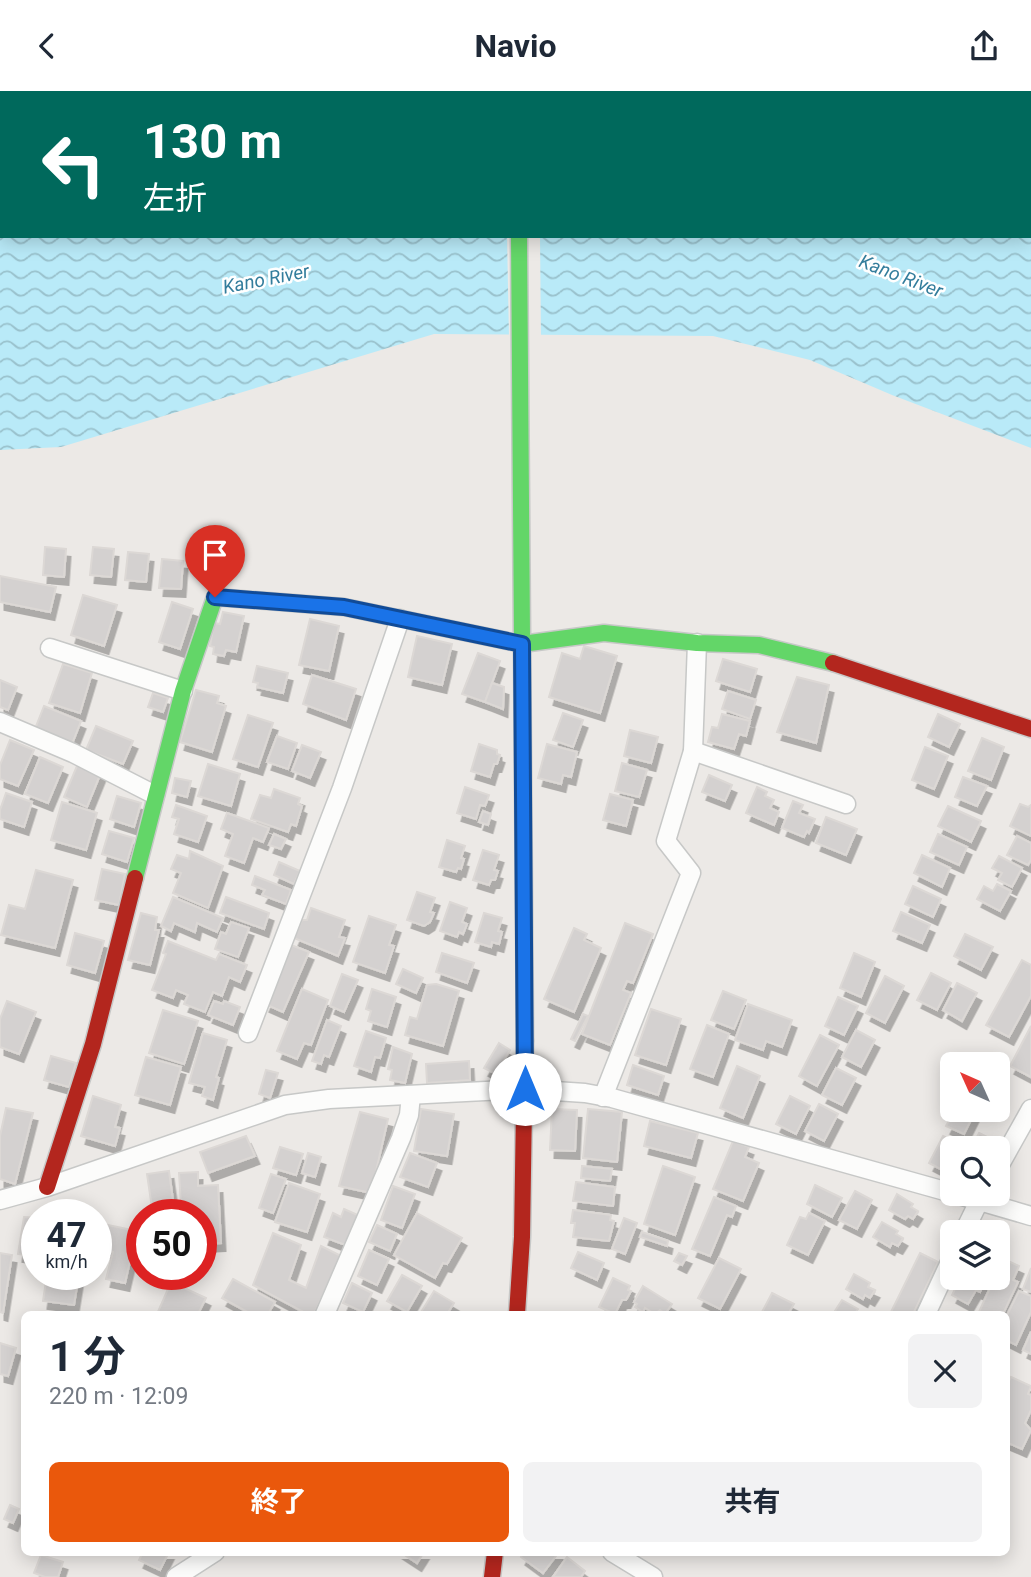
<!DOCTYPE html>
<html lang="ja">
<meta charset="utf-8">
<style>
body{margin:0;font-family:Roboto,"Noto Sans JP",sans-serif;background:#f2f2f3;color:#1f2937;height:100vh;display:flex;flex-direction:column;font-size:26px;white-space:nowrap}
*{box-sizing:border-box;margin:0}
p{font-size:23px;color:#747a83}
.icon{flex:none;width:38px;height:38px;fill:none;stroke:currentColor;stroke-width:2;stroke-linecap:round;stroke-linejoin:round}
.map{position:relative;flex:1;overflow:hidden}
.details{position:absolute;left:21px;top:1220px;width:989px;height:245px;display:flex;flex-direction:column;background:#fff;border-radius:10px;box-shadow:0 4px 18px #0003}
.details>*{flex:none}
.guide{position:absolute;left:0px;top:0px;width:1032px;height:147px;box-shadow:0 4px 18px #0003;background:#00695c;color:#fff;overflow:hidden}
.needle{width:46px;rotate:315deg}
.fabs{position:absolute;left:940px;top:961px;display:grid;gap:14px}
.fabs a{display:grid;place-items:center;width:70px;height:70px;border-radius:10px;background:#fff;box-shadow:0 4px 18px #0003;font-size:35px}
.speed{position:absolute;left:21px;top:1108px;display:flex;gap:14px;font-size:35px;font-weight:700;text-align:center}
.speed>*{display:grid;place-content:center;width:91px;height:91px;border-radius:50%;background:#fff;box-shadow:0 4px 18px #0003;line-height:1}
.speed small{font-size:18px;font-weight:400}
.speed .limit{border:10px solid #d22;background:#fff;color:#111}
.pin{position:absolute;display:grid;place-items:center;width:60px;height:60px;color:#fff;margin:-72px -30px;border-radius:50% 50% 50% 0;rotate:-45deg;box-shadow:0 0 7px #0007}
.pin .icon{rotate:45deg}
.me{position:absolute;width:77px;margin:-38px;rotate:0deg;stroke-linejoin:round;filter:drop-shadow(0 0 5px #0008)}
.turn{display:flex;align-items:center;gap:24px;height:147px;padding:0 28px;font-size:32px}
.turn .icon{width:91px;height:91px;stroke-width:2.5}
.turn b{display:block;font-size:49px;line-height:60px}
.round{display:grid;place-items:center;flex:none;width:74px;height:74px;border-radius:10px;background:#f2f2f3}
.headline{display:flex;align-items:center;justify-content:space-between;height:119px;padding:0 28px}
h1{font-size:42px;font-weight:700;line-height:52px}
.primary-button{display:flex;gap:14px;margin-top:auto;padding:14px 28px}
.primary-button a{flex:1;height:80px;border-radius:10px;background:#ea580c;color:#fff;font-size:28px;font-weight:700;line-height:80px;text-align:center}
.primary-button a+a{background:#f2f2f3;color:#1f2937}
header{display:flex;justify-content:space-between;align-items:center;height:91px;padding:0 28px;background:#fff;font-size:32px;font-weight:700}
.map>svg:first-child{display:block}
.green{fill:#d8e8d0}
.water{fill:url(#water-waves)}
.pier{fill:#ece9e6}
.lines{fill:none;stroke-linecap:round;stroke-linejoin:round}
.stream{stroke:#b9eaf8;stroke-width:7}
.building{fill:#d4d1d0;stroke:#dcd8d5;stroke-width:2;filter:url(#shadow)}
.street-casing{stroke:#c7c8c7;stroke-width:21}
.fast-casing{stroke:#c7c8c7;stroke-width:19}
.jam-casing{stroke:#c7c8c7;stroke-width:19}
.street{stroke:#fcfcfb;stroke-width:18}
.fast{stroke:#63d668;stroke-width:16}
.jam{stroke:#b3261e;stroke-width:16}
.route-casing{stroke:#114b97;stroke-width:18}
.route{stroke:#1a73e8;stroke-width:12}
.labels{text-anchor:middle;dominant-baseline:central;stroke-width:5;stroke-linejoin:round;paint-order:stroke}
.water-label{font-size:19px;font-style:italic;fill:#337d9c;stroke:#fff}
</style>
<header><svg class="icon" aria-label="back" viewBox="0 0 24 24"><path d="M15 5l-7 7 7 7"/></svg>Navio<svg class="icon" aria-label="share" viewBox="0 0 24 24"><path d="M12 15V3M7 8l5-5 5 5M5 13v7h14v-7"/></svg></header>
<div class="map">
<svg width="1031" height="1486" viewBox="0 0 1031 1486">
<defs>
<pattern id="water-waves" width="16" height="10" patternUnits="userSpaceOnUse" patternTransform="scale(1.75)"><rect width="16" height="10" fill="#b9eaf8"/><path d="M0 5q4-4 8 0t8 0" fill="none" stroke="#99c1cc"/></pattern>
<filter id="shadow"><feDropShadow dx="4.5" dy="8" stdDeviation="0" flood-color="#0004"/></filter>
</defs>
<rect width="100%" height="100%" fill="#ece9e6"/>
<path class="green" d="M0,0H393L404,2H2L0,113Z"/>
<path class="water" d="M1031,99V357L892,304L810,269L713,245L434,243L61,356L0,359V113L2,145H1031Z"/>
<path class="pier" d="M507,145H540L541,247H509Z"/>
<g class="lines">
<path class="stream" d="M969,2L970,0"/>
</g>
<g class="building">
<path d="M45,456L66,458L64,486L43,484Z"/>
<path d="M93,456L114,458L111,486L90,484Z"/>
<path d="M128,461L149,463L146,491L125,489Z"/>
<path d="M162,468L183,470L181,498L159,497Z"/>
<path d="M0,485L56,496L50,521L0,511Z"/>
<path d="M83,504L117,514L104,555L71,544Z"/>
<path d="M172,511L193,518L180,558L159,551Z"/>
<path d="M223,521L244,525L236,561L226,559L224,565L213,563L214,556L210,555L214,532L220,533Z"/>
<path d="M310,528L339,535L329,580L299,574Z"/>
<path d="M417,545L452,553L442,594L408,586Z"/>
<path d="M584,555L617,565L600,622L549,606L562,562L580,568Z"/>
<path d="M478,562L500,570L485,611L462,603Z"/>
<path d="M723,568L757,578L750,601L716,590Z"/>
<path d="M63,573L92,582L80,622L49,612Z"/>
<path d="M257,575L288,582L283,602L257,596L258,592L253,591Z"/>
<path d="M312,584L356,598L346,629L303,613Z"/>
<path d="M797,586L829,594L816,652L777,641Z"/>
<path d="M0,589L17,596L8,619L0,616Z"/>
<path d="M492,592L504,596L503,618L485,611Z"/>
<path d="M196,599L219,605L217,612L226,615L212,661L180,651Z"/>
<path d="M728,600L756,609L750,628L722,618Z"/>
<path d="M153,602L168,607L163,621L148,616Z"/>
<path d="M44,615L81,630L72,653L35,638Z"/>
<path d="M563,622L583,629L573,656L553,649Z"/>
<path d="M722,623L750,630L746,645L739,643L734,658L708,651L712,636L718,637Z"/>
<path d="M938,623L960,633L949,656L928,646Z"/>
<path d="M248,624L273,632L258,676L233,668Z"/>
<path d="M96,635L133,650L123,673L86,659Z"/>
<path d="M630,639L658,646L651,672L624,665Z"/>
<path d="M277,645L297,652L288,678L267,671Z"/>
<path d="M982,647L1004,656L991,689L968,680Z"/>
<path d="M10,649L34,659L18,695L0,688V674Z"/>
<path d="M479,653L497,659V663L500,664L497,673H494L490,686L471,680Z"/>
<path d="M547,653L577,661L571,686L563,684L561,693L538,687Z"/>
<path d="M302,654L321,661L310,687L292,680Z"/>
<path d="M925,656L948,665L934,698L912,689Z"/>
<path d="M40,666L63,676L48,712L25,703Z"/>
<path d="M79,670L102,679L87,716L64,706Z"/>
<path d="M622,672L647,679L639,706L615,700Z"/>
<path d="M208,673L240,683L231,715L198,705Z"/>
<path d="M709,684L732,694L725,710L702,701Z"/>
<path d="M963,686L987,695L977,715L955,706Z"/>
<path d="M175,687L191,690L187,706L172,702Z"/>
<path d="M465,696L489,704L485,715L480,714L476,728L457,722Z"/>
<path d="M757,696L767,701L765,705L774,709L770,717L779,721L774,734L746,722Z"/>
<path d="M274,698L300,707L298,713L302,715L296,735L291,733L288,741L251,728L260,704L271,707Z"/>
<path d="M6,702L32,711L24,736L0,728V719Z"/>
<path d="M610,703L633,709L626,735L603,729Z"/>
<path d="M117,705L141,712L134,736L110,728Z"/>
<path d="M793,710L803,714L799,722L815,728L809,742L807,740L804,746L782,737Z"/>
<path d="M62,711L97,722L86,759L51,749Z"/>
<path d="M1020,713L1028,716L1031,714V745L1010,735Z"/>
<path d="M176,714L207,725L198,751L174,743L179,728L172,726Z"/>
<path d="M948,715L981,730L971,751L938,735Z"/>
<path d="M483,720L491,723L488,734L479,731Z"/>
<path d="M227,722L269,737L263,751L253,747L244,772L225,765L233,743L221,738Z"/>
<path d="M826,726L857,738L846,764L816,752Z"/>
<path d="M109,740L134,747L127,771L102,763Z"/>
<path d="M274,743L286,748L281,758L269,754Z"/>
<path d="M938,743L967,756L959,774L930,761Z"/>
<path d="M1017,745L1031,752V769L1028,774L1007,764Z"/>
<path d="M447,749L465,755L461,767L464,768L461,778L458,777L456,781L439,776Z"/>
<path d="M483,759L499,764L494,779L498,780L495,789H491L489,794L473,789Z"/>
<path d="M190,760L223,775L208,817L173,802L181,782L171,778L177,764L189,768Z"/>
<path d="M922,764L950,777L942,796L914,782Z"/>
<path d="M999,765L1022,777L1012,796L998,789L1002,782L992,777Z"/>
<path d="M279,771L300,780L294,793L274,784Z"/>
<path d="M102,778L125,783L119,814L95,809Z"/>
<path d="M36,779L73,789L55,857L1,844L9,814L25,818Z"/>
<path d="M255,785L291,799L286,813L262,804L265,799L252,794Z"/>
<path d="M997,793L1011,800L1000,820L977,808L984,795L993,800Z"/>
<path d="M913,795L941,808L933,826L905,813Z"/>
<path d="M417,801L435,807L430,821L434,822L430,831L424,835L407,829Z"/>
<path d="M173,806L223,827L217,841L197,832L195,841L174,832L171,840L161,835Z"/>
<path d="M226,806L269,822L264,838L220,822Z"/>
<path d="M450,811L467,817L462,831L467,833L463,843L459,841L457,846L440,840Z"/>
<path d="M311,817L345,829L339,846L345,847L338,865L294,847L302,829H307Z"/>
<path d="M901,821L930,834L922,852L893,840Z"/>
<path d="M141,822L157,826L155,839H159L150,874L128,869Z"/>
<path d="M484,822L502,827L498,840L502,841L499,853L492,851L491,856L475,851Z"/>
<path d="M369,825L396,834L389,854L394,855L385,882L353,871Z"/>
<path d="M231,831L249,837L238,866L215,858L221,841L226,843Z"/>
<path d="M625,832L653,843L633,892L627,890L623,899L631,902L610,954L582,943Z"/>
<path d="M574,837L587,843L584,849L601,857L574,921L544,908Z"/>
<path d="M75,842L104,850L95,882L67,874Z"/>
<path d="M965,843L993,856L981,879L954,865Z"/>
<path d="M168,850L216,869L219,863L247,874L240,891L229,886L222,905L213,901L205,921L184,913L188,904L176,899L173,907L152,899L166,863L163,862Z"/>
<path d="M291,854L309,861L283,921L265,913Z"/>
<path d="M442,862L474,872L467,892L436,881Z"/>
<path d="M854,862L875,871L861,906L840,897Z"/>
<path d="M1022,869L1031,874V905L1009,946L986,934Z"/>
<path d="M403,878L423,887L416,902L396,893Z"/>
<path d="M931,882L951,892L937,919L917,909Z"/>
<path d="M342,883L358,889L344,921L330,915Z"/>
<path d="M885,885L904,895L885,932L866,922Z"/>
<path d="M957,892L977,902L962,930L943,919Z"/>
<path d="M436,893L459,900L443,955L405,944L410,926L417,928L427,894Z"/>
<path d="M302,898L328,909L311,954L304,952L297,968L277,960Z"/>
<path d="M372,898L396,906L387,936L368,930L371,920L366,918Z"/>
<path d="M723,900L746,909L734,938L711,929Z"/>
<path d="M838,906L858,915L844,944L825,935Z"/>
<path d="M7,910L36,921L19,963L0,956V928Z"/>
<path d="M214,910L223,913L224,910L240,916L233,934L208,924Z"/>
<path d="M748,913L792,929L782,956L766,950L763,959L735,949Z"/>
<path d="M651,918L681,928L666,974L635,964Z"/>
<path d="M163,919L198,930L184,973L149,962Z"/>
<path d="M583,923L588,925L575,950L571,948Z"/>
<path d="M327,929L341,935L329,966L324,964L321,973L312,970Z"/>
<path d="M707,934L729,943L713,986L690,978Z"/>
<path d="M1031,935V986L1010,975Z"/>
<path d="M856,939L875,949L861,976L842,966Z"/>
<path d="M366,940L386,947L380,967L375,966L371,981L354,975Z"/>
<path d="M203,942L227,949L216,986L219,987L213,1009L202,1005L205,996L189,992Z"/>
<path d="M820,944L839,954L817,995L799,985Z"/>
<path d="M499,952L510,959L496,983L484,977Z"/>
<path d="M393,956L412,963L405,992L390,989L392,979L388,978Z"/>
<path d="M51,965L76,972L69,996L44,989Z"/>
<path d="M146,966L181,976L170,1014L135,1004Z"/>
<path d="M469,970L470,989L427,992L426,973Z"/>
<path d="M633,974L664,985L658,1004L627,994Z"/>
<path d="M737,975L760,985L743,1027L720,1017Z"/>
<path d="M836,977L856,987L842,1014L822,1004Z"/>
<path d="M266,979L278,982L270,1007L259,1003Z"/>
<path d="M93,1005L121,1014L115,1036L120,1037L115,1055L81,1045Z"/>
<path d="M790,1005L810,1015L796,1043L776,1033Z"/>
<path d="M819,1013L838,1023L824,1050L805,1040Z"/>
<path d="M6,1017L33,1022L15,1093L0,1088V1045Z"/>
<path d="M421,1018L454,1023L447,1065L414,1060Z"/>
<path d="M552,1018L577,1019L575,1060L550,1059Z"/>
<path d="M588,1018L622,1021L617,1071L583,1067Z"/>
<path d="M955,1018H965L974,1023L964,1043L946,1035Z"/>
<path d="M360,1021L388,1028L371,1102L339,1095Z"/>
<path d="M650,1030L698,1042L691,1067L644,1055Z"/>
<path d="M979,1042L999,1052L996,1057H971Z"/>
<path d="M246,1045L255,1065L208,1082L200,1061Z"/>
<path d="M943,1045L963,1055L961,1057H952V1075L948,1082L929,1072Z"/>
<path d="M733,1050L749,1056L745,1066L759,1072L743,1110L713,1098Z"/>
<path d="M280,1056L303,1063L296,1084L273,1077Z"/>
<path d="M308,1062L321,1066L315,1086L302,1082Z"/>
<path d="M410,1062L437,1072L428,1096L400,1086Z"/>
<path d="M582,1075L612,1078L610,1090L581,1087Z"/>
<path d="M663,1075L695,1086L675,1144L644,1133Z"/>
<path d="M169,1080L175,1124H153L147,1083Z"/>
<path d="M198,1081V1095L218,1094L221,1152L201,1153V1124H187L186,1114H181L179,1082Z"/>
<path d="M271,1083L286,1088L273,1122L259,1117Z"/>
<path d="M576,1091L615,1096L613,1115L573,1110Z"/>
<path d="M289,1092L320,1103L307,1141L275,1131Z"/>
<path d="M815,1094L842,1107L832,1126L807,1113Z"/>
<path d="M393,1095L415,1103L402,1137L381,1129Z"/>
<path d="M855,1100L872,1109L857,1138L839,1129Z"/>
<path d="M897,1103L913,1113L911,1116L918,1120L913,1128L908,1125L905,1128L889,1119Z"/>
<path d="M714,1106L736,1115L732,1126L727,1124L710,1165L692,1158Z"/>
<path d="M344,1118L360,1125L348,1155L324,1146L333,1122L341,1126Z"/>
<path d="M573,1119L611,1124L610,1129L614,1130L609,1150L573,1146L575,1132H571Z"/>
<path d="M417,1122L462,1147L447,1173L443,1172L435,1187L394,1164Z"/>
<path d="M809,1122L825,1130L808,1164L787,1154L800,1126L806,1128Z"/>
<path d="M24,1126L37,1127V1166L18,1163Z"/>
<path d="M624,1127L637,1132L625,1163L612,1158Z"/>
<path d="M882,1131L898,1140L896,1143L903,1147L898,1155L892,1152L890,1156L873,1146Z"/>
<path d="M108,1134L137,1140L125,1192L106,1188L113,1161L102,1158Z"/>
<path d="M377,1134L397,1143L390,1160L369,1151Z"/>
<path d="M642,1141L668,1150L667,1155L640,1146Z"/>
<path d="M273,1142L301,1154L289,1189L306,1197L321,1155L341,1165L314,1223H307L253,1194Z"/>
<path d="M369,1159L389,1168L377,1194L358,1185Z"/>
<path d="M578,1161L604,1172L597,1189L571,1177Z"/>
<path d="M0,1162L12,1164L3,1222L0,1221Z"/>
<path d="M679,1162L687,1165L682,1174L674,1170Z"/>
<path d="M920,1162L938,1171L913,1223H890Z"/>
<path d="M719,1167L741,1178L720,1218L698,1207Z"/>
<path d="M1004,1168L1019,1175L1013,1189L1018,1191L1003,1223H978L995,1186H998Z"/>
<path d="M1031,1177V1201L1023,1198Z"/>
<path d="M47,1183H79L74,1214L43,1210Z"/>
<path d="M854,1183L870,1192L868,1196L875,1199L870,1207L865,1204L863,1208L846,1198Z"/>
<path d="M402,1184L422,1195L407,1221L387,1210Z"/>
<path d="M961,1186H977L985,1191L980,1201L976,1199L968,1213L952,1204Z"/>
<path d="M613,1187L630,1195L628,1199L631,1200L626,1209H622L615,1223L599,1216Z"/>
<path d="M233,1188L275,1211L268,1223H251L222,1207Z"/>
<path d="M171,1191L206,1207L198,1223H157Z"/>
<path d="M352,1192L372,1202L363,1221L343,1212Z"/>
<path d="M643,1195L672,1213L665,1223L660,1219L655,1223L645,1217L643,1221L635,1216L637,1213L634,1211Z"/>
<path d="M434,1200L454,1212L447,1223H420Z"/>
<path d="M1019,1200L1031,1205V1221L1016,1254L1006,1249V1226Z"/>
<path d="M772,1202L794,1213L788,1223H761Z"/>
<path d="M842,1209L858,1218L856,1221L859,1223H833Z"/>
<path d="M1031,1241V1263L1023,1259Z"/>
<path d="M0,1252L16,1257L8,1285L0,1283Z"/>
<path d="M1011,1286L1031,1295L1028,1303L1031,1304V1319L1025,1332L1031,1339L1022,1358L1006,1351V1295Z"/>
<path d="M10,1414L19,1418L13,1432L4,1428Z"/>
<path d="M143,1461H169L160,1479L139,1469Z"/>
<path d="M400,1461H424L417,1472Z"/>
<path d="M524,1461H559L543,1482L521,1466Z"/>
<path d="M41,1464L63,1471L58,1486H45L34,1482Z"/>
<path d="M567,1466L585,1480L581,1486H553Z"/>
</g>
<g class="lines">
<defs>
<g id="street">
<path d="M50,557L183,600"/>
<path d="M0,631L73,662L155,704"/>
<path d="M693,660L846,713"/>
<path d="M248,942L342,697L400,528"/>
<path d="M603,1006L691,782L666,750L693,660L697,552"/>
<path d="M998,1077L1031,1018"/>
<path d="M952,1102L1031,1125"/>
<path d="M0,1109L47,1096L285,1014L329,1008L525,998L585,1002L612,1007L952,1102"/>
<path d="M964,1141L983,1102"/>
<path d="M325,1223L401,1047L409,1024L411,1004"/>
<path d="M926,1223L952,1167"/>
<path d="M612,1461L653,1486"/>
<path d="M176,1486L215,1461"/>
</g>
<g id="fast">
<path d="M518,0V2"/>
<path d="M519,145L525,950"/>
<path d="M135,787L183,600L215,506L344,516L522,553L604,542L697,552L759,554L833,572"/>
</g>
<g id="jam">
<path d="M833,572L1031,638"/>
<path d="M47,1096L93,953L135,787"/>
<path d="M517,1223L522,1146L525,950"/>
<path d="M492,1486L495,1461"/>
</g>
</defs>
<use href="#street" class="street-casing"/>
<use href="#fast" class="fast-casing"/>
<use href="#jam" class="jam-casing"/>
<use href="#street" class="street"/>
<use href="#fast" class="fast"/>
<use href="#jam" class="jam"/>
</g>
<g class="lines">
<defs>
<path id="route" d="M215,506L344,516L522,553L525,998"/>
</defs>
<use href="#route" class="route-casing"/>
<use href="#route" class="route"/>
</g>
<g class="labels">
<g class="water-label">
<text transform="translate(901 185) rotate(21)">Kano River</text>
<text transform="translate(266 188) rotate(-11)">Kano River</text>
</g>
</g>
</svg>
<div class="fabs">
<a><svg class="needle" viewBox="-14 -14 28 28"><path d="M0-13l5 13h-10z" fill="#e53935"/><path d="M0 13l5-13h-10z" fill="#747a83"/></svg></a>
<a><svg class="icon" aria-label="search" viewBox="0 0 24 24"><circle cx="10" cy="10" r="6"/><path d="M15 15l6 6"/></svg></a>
<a><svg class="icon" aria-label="layers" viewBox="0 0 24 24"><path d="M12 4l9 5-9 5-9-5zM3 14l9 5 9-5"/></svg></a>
</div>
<div class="speed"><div>47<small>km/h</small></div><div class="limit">50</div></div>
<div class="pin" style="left:215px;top:506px;background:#d93025"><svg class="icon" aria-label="arrive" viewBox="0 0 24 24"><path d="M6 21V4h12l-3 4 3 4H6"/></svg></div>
<svg class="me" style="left:525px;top:998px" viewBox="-20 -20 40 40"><circle r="19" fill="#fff"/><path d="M0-13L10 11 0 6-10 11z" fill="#1a73e8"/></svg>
<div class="guide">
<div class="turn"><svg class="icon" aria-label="left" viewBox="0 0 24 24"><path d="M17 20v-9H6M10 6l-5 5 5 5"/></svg><div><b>130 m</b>左折</div></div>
</div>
<section class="details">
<div class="headline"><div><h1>1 分</h1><p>220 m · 12:09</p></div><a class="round"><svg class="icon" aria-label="close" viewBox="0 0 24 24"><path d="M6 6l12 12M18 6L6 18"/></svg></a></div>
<div class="primary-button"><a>終了</a><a>共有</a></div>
</section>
</div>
